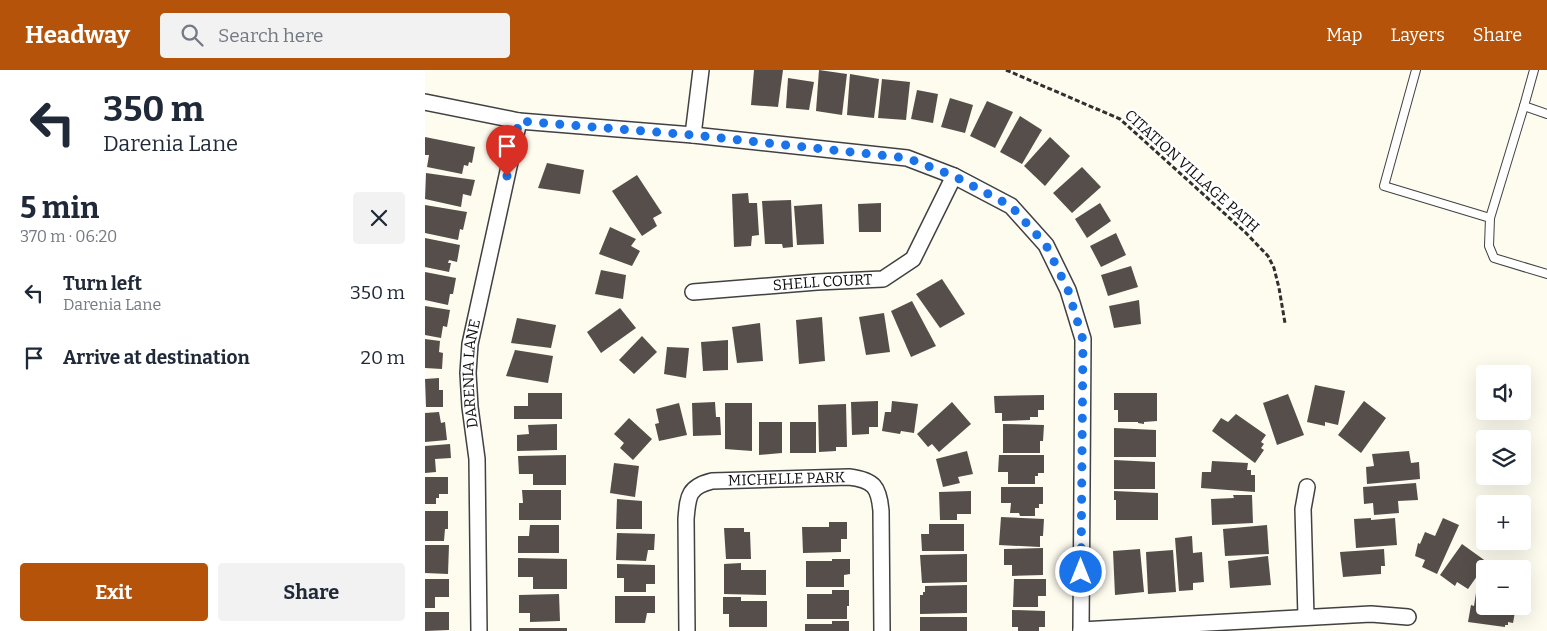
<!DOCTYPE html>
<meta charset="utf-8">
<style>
body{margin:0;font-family:Bitter,serif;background:#f2f2f3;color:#1f2937;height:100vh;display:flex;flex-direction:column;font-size:19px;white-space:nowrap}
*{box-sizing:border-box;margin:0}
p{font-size:16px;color:#747a83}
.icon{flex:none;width:28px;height:28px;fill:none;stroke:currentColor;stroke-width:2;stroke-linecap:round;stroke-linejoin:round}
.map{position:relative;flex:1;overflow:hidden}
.drawer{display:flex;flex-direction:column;background:#fff;width:425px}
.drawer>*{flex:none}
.top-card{background:#fff;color:#1f2937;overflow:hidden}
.tools{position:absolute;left:1051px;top:295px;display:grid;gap:10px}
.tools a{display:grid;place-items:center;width:55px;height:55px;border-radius:5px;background:#fff;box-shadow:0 5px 20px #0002;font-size:25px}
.pin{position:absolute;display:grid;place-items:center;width:42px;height:42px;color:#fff;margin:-51px -21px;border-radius:50% 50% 50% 0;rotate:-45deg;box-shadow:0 0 5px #0007}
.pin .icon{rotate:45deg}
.me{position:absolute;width:55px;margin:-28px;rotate:0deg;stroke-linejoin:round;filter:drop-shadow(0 0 4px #0008)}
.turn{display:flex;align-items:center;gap:18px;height:105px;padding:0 20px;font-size:22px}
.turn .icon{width:65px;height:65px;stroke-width:2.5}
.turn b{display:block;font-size:35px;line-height:42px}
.round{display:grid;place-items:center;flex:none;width:52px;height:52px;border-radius:5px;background:#f2f2f3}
.head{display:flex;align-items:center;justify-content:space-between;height:85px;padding:0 20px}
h1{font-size:30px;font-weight:700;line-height:38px}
.cta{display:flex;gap:10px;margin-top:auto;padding:10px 20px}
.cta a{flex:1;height:58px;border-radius:5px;background:#b45309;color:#fff;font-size:20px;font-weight:700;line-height:58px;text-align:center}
.cta a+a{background:#f2f2f3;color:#1f2937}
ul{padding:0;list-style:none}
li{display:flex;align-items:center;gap:15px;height:65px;padding:0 20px}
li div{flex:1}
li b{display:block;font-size:19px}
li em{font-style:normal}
header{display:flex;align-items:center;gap:30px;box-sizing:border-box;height:70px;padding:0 25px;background:#b45309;color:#fff}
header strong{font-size:24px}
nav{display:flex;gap:28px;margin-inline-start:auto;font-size:18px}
.search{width:350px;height:45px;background:#f2f2f3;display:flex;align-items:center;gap:12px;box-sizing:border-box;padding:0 18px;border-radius:5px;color:#747a83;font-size:19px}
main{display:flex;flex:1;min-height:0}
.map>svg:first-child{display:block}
.building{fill:#564e4a}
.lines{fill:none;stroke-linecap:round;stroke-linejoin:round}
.lane-casing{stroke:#414141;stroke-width:10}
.street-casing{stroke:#414141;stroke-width:18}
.path{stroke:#303030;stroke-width:3;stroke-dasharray:5 2.5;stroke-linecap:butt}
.lane{stroke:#fff;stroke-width:8}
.street{stroke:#fff;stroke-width:15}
.route{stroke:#1a73e8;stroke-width:9;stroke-dasharray:0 16.2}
.labels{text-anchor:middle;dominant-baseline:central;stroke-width:5;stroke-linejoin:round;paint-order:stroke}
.street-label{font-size:15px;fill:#0e0e0e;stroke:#fff}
</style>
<header>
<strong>Headway</strong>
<div class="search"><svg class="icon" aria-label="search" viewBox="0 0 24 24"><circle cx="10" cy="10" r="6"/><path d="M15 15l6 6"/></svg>Search here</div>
<nav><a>Map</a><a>Layers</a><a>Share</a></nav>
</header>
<main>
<section class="drawer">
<div class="top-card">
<div class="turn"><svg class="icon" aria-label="left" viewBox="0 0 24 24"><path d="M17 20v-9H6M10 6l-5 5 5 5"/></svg><div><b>350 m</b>Darenia Lane</div></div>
</div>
<div class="head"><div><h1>5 min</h1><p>370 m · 06:20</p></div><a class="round"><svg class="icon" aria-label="close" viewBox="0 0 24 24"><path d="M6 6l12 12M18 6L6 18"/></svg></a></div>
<ul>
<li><svg class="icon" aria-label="left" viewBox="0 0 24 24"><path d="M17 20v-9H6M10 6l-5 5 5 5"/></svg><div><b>Turn left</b><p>Darenia Lane</p></div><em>350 m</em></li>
<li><svg class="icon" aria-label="arrive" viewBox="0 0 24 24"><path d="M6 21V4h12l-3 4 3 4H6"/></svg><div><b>Arrive at destination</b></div><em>20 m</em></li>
</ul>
<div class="cta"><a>Exit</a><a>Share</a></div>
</section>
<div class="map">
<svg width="1122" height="561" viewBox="0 0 1122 561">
<rect width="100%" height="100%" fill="#fefbef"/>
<g class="building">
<path d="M329,0H358L353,37L326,35Z"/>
<path d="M394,0L422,4L417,45L391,41Z"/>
<path d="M425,4L454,9L449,48L422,45Z"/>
<path d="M363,8L389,12L384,40L361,38Z"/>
<path d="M457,9L485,12L481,50L453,48Z"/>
<path d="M492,20L513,24L508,53L486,49Z"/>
<path d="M525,28L548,35L540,63L516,57Z"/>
<path d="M562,31L588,42L570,78L545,66Z"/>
<path d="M595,46L617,60L597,94L575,82Z"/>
<path d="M0,67L50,77L47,93L44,92L43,96L39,95L37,104L2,97L4,85H0Z"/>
<path d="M625,67L645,86L620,116L599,96Z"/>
<path d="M122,93L159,100L155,124L113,118Z"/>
<path d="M657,97L676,117L647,143L628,123Z"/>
<path d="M1,103L50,110L46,126L38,124L36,137L0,129Z"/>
<path d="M212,105L237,143L228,148L232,156L217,166L187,121Z"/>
<path d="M323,123L324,133H332L334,165L327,166L326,176L309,177L307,124Z"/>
<path d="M366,130L368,177L358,178L357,174H340L337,131Z"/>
<path d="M456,133V162H434L433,134Z"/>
<path d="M675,133L686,151L662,168L650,149Z"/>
<path d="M397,134L399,174L372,175L369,136Z"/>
<path d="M0,135L42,142L38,160L35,159L33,170L0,163Z"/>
<path d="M185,157L211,169L206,176L215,181L207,196L174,184Z"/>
<path d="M691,163L701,185L676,197L665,176Z"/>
<path d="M0,168L35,175L32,192L24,190L23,193H26L24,202L0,197Z"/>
<path d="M706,196L713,217L683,226L676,205Z"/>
<path d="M176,200L201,205L198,229L170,224Z"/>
<path d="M0,202L31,208L28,224H25L23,235L0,230Z"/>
<path d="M517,209L540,244L515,258L491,224Z"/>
<path d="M714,230L716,254L689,258L684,236Z"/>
<path d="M487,231L511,276L486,287L466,241Z"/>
<path d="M0,236L25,240L22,257L18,256L16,268L0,265Z"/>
<path d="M195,238L211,258L176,283L162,262Z"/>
<path d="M459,243L465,282L441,285L434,247Z"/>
<path d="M397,247L400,291L374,294L371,250Z"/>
<path d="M92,248L131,255L126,278L86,273Z"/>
<path d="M335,253L338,291L312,293L307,257Z"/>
<path d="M217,266L232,282L209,304L194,290Z"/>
<path d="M0,269L15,271L14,282L18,283L17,299L0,298Z"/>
<path d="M303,270V300L278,301L276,272Z"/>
<path d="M242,277L264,278L261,308L239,304Z"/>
<path d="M90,280L128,286L123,313L81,306Z"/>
<path d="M14,308V320H18V337H1L0,309Z"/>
<path d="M890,315L920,321L913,355L900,352V356L882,352Z"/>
<path d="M103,323H137V349H89V336H103Z"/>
<path d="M689,323H732V351L719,352V354L713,353V352H693V340H689Z"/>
<path d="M863,324L879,365L852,375L838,333Z"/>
<path d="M619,325V340H613V347H605V350L577,351V343H570L569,326Z"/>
<path d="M453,331V357H444V364L427,365L426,332Z"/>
<path d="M467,331L493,334L489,363L476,361L475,364L457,361L460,342H466Z"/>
<path d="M939,331L961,348L936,383L913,365Z"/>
<path d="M290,332L291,347H295L296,365L268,366L267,333Z"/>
<path d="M527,332L546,354L514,382L507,374L503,377L492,364Z"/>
<path d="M254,333L262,365L234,371L230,354L234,353L231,339Z"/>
<path d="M300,333H327V381L300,379Z"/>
<path d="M421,334L422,377H411V381L394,382L393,335Z"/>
<path d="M14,342L16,353L20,352L22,370L0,372V343Z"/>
<path d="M811,344L841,365L836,372L839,374L836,378L839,380L830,393L787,361L796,348L803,352Z"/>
<path d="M204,348L227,369L208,390L195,378L199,373L189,364Z"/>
<path d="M334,352H357V383L334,385Z"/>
<rect x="365" y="352" width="26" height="31"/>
<path d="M132,354V380L92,381V365L104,364L103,355Z"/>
<path d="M578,354L619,355L618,371H615V383H578Z"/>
<path d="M689,358L731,360V387H689Z"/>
<path d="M25,374L26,388L10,389L11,402L0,403V376Z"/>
<path d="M542,381L548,404L533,407L535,413L518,417L511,389Z"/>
<path d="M984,381L986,393L994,392L995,409L942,414L941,397L949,396L947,384Z"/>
<path d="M141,385V415H108V404H94L93,386Z"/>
<path d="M574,385H619V403H613V406H610V414H583V402H573Z"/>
<path d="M689,390L730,392V419H689Z"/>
<path d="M787,391L823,393L822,400H826V405H830V422L776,418L777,402H786Z"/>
<path d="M189,393L214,396L210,427L185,423Z"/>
<path d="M0,407H23V424H14V428H11V434H0Z"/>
<path d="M991,413L993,430L973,431L974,443L949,445L948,433L939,434L938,417Z"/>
<path d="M576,417H618V434H614V438H610V446H595L594,443H585L586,433H576Z"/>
<path d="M97,420H136V450H94V433H98Z"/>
<path d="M546,421V444H532V450H515L514,422Z"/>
<path d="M689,421L733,423V450H691V430H689Z"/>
<path d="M808,425H827L828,453L787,455L786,429L809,428Z"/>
<path d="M192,429L217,431V459H191Z"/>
<path d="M0,441H23V459H20L19,471H0Z"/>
<path d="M576,447L619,449L618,466H615V477L574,475Z"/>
<path d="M946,448V450L970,448L972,475L931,478L929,449Z"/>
<path d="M1018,448L1034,455L1012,504L997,497L1000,490L990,486L993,473L995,474L1000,462L1010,466Z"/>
<path d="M404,452H422V469H416V482L378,483L377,457H404Z"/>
<path d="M504,454H539V481H497L496,464H504Z"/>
<path d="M105,455H134V483H93V466H104Z"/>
<path d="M842,455L844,484L800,486L798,459Z"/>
<path d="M299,458H319V462H325L326,489H301Z"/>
<path d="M192,463L230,464L229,480H223L221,491L191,490Z"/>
<path d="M767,466L768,483L777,482L779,512L768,513V520L754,521L750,468Z"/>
<path d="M1037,474L1062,492L1043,519L1032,512L1030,516L1015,505Z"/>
<path d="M0,475H24L23,504L0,503Z"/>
<path d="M618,478V505L587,506V495H579V479Z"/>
<path d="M715,479L719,522L690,525L688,481Z"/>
<path d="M959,479L960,496H956V504L918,507L915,482Z"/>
<path d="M748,480L751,522L723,524L721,482Z"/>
<path d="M542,484V512L497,513L495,485Z"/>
<path d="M843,486L846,515L805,518L803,491Z"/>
<path d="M93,488L142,489V519H108V507H93Z"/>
<path d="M407,489H425V504L419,505V517H381V491H407Z"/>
<path d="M316,493V500H341V525L299,524V494Z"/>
<path d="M192,494L230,495V514H221V522H199V508H192Z"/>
<path d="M0,509H24V527H10V538H0Z"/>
<path d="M589,509H621V526H613V537H588Z"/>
<path d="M542,515V543L495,544V525H498V522H500V516Z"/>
<path d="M407,520H424V536H422V549H382V524H407Z"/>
<path d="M1051,523L1060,524V536H1091L1088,553L1083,552V555H1080V557L1043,552L1046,535L1049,536Z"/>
<path d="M134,524L135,551L105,552V543H94V525Z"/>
<path d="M190,526H230V543H222L220,553H190Z"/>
<path d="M298,527H316V531H342V557H304V544H298Z"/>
<path d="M587,540L620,541V557H614V561H593V557H587Z"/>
<path d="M0,542H24V560L0,561Z"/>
<rect x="495" y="547" width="47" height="14"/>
<path d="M407,551H424V561H380V554H407Z"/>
<rect x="94" y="558" width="48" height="3"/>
</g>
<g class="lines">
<defs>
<g id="lane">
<path d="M991,0L959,116L1065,148"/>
<path d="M1109,0L1099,36L1122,44"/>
<path d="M1099,36L1065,148L1064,176L1069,188L1122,204"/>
</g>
<g id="street">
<path d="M0,32L94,51L268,65L482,88L529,106L586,136L621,175L643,220L658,269L656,561"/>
<path d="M268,65L276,0"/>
<path id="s1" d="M268,222L392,212L458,209L488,189L529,106"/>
<path d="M881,547L878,439L882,417"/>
<path d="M656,560L946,544L983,547"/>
<path id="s2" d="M54,561L52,389L45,337L43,303L45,274L94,51"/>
<path id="s3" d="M262,561L261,449C263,426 263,417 287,411L424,407C449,410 454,417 456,441L457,561"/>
</g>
</defs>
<use href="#lane" class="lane-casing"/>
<use href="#street" class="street-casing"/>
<path class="path" d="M581,0L695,49L820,162L843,186L849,198L854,218L860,253"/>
<use href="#lane" class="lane"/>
<use href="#street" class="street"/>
</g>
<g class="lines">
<path class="route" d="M82,106L94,51L268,65L482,88L529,106L586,136L621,175L643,220L658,270L656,502"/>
</g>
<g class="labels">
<g class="street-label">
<text transform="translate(767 101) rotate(42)">CITATION VILLAGE PATH</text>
<text stroke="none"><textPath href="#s1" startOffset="130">SHELL COURT</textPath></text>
<text stroke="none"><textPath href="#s2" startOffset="258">DARENIA LANE</textPath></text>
<text stroke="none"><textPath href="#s3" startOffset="238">MICHELLE PARK</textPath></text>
</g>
</g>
</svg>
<div class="tools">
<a><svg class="icon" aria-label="sound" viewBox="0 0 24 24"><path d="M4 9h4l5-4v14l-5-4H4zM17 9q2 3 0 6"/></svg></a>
<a><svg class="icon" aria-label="layers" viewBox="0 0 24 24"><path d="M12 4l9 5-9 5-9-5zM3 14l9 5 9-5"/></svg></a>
<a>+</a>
<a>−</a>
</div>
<div class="pin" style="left:82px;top:106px;background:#d93025"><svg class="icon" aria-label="arrive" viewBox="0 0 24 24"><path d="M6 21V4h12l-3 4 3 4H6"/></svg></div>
<svg class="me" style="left:656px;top:502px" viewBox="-20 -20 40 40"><circle r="17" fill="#1a73e8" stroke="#fff" stroke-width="3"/><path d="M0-11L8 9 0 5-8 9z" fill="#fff"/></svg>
</div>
</main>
